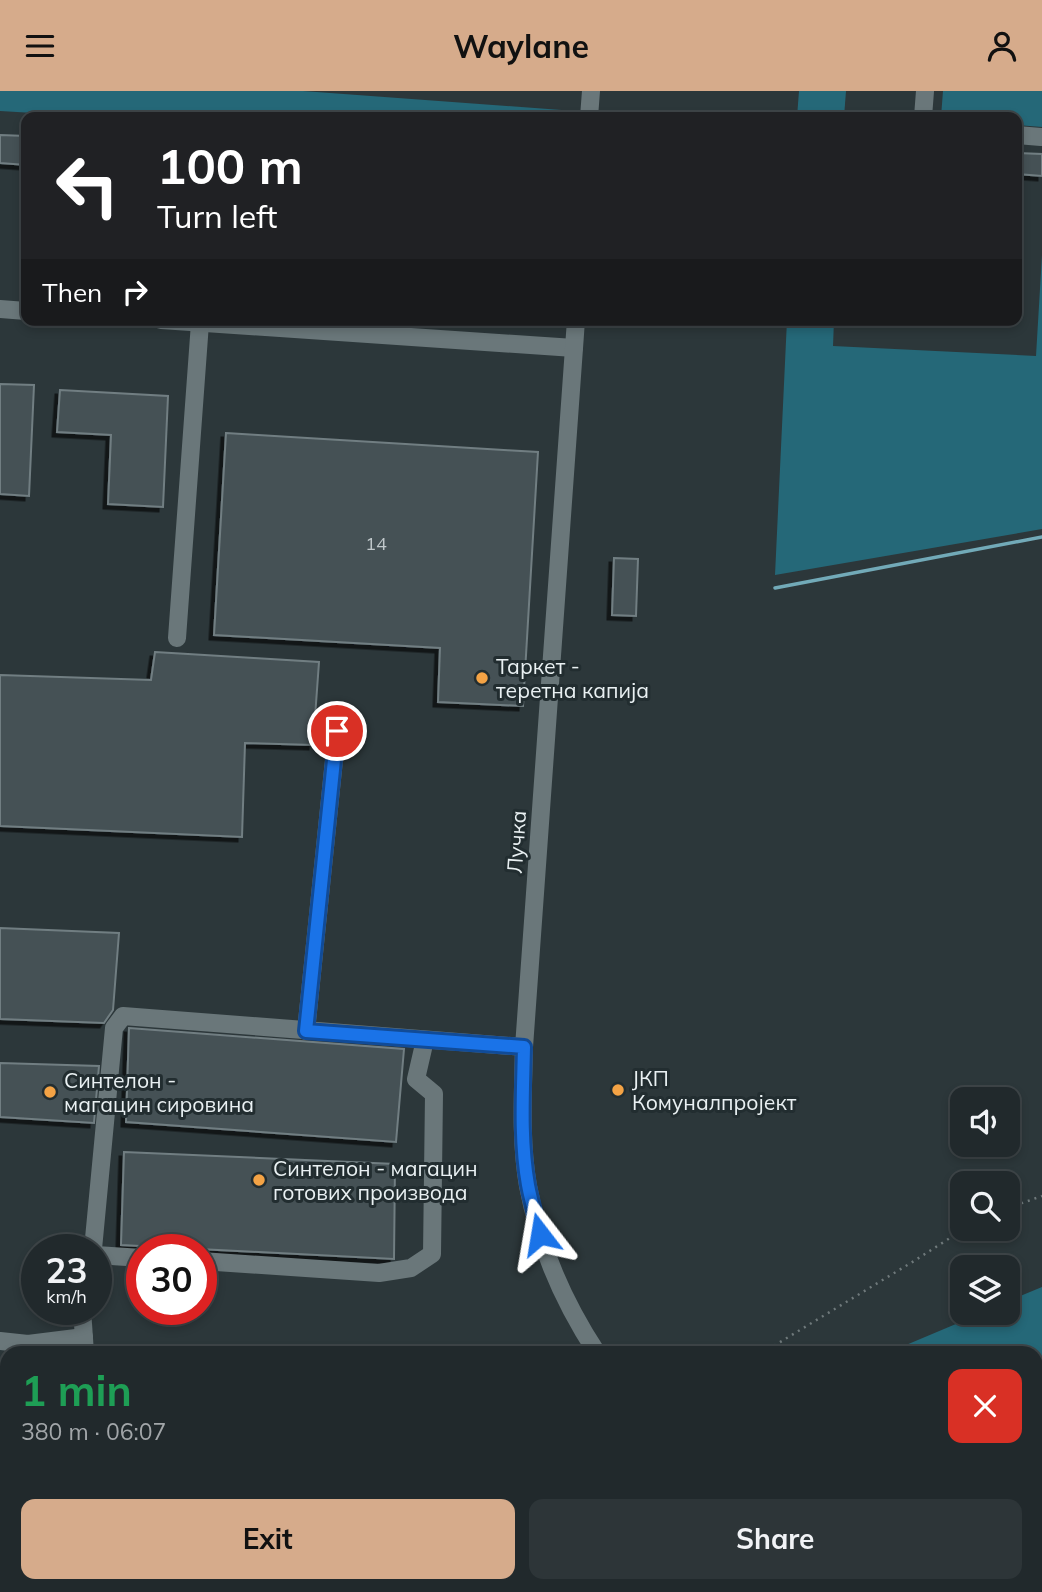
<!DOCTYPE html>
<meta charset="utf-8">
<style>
body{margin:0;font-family:Mulish,sans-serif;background:#2d3538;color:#f1f3f6;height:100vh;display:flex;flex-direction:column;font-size:26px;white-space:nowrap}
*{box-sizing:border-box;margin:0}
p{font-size:23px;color:#a2a6a9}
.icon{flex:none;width:38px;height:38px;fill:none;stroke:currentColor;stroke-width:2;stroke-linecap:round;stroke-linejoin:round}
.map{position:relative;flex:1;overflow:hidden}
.sheet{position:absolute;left:0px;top:1255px;width:1043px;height:247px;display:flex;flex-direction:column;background:#21292c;border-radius:21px 21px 0 0;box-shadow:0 4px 10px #0003,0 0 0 2px #3e4548}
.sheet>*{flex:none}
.banner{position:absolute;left:21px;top:21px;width:1001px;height:214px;border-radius:14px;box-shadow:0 4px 10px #0003,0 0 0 2px #3e4548;background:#202124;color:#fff;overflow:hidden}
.tools{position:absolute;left:950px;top:996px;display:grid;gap:14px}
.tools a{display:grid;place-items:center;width:70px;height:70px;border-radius:14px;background:#21292c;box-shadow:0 4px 10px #0003,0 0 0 2px #3e4548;font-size:35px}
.speed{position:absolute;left:21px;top:1143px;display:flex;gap:14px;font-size:35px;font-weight:700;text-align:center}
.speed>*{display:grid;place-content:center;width:91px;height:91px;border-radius:50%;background:#21292c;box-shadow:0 4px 10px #0003,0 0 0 2px #3e4548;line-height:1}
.speed small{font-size:18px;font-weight:400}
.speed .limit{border:10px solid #d22;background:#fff;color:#111}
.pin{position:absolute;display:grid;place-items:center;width:60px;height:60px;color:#fff;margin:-30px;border:4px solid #fff;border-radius:50%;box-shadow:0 2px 7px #0007}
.me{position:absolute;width:77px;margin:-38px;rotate:346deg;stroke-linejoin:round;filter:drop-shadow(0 0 5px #0008)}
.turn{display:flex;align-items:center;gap:24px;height:147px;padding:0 21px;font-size:32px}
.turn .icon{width:91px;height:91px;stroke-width:2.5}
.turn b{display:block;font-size:49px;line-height:60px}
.then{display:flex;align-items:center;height:66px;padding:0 21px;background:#0003;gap:14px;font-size:26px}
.round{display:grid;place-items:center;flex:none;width:74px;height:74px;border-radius:14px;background:#2d3538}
.head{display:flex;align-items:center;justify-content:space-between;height:119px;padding:0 21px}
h1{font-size:42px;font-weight:700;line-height:52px;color:#1e9e55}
.primary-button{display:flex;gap:14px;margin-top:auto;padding:14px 21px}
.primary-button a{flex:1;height:80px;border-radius:14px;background:#d6ab8b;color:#111;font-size:28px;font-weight:700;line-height:80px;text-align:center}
.primary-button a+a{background:#2d3538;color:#f1f3f6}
header{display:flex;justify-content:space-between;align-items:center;height:91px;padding:0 21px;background:#d6ab8b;color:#111;font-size:32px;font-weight:700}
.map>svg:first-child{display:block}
.green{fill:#256878}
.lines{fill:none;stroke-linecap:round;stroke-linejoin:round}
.stream{stroke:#72aab8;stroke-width:3.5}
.building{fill:#455155;stroke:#717e82;stroke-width:2;filter:url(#shadow)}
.path{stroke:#6f797b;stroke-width:2.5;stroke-dasharray:2 5;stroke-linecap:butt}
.minor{stroke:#6a777a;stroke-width:18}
.route-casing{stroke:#114b97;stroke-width:18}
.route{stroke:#1a73e8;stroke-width:12}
.poi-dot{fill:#f4a345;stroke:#222d30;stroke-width:2.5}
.labels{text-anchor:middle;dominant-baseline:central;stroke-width:6;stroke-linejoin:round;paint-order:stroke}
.number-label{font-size:18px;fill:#c0c8cb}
.poi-label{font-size:21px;fill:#e9f0f2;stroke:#222d30;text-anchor:start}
.street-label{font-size:21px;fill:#e9f0f2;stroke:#222d30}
</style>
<header><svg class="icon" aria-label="menu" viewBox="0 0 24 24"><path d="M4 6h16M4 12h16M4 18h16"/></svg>Waylane<svg class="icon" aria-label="person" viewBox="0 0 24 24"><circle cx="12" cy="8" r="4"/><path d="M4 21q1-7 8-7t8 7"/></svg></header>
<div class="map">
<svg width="1042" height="1501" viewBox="0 0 1042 1501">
<defs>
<filter id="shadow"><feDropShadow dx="-4.5" dy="4.5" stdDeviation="0" flood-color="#0009"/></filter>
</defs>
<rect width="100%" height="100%" fill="#2c373a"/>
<g class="green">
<path d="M0,0H303L575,20L574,26H101L0,20Z"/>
<path d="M799,0H846L844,26H797Z"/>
<path d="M943,0H1042V36L1017,34V26H941Z"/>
<path d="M1042,164V438L775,484L787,229H834L833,255L1036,265Z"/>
<path d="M1042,1196V1501H934L929,1495L1036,1494V1262H887L982,1222H1008V1210Z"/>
<path d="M0,1446L7,1447V1494L419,1495L395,1501H0Z"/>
</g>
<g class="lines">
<path class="stream" d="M775,497L1042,446"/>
</g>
<g class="building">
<path d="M0,44L26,45V74L0,72Z"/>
<path d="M1017,62L1042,63V85L1017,83Z"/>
<path d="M0,293L34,294L29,405L0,403Z"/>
<path d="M60,299L168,305L163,416L108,413L111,344L57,341Z"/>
<path d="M226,342L538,361L523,615L438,611L440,557L214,544Z"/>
<path d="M614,467L638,468L636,525L612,524Z"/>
<path d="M155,561L319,571L313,654L245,652L242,746L0,735V584L151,589Z"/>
<path d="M0,837L119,842L113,919L104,932L0,928Z"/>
<path d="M129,937L404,958L396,1051L126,1031Z"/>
<path d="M0,972L99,975L94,1032L0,1026Z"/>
<path d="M124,1061L395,1073L394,1168L121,1154Z"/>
</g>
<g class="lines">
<g class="path">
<path d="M1008,1117L1042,1105"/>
<path d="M762,1262L914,1170L964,1138"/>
<path d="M1025,1494L1031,1501"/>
</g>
<g class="minor">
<path d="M589,26L591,0"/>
<path d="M923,26L925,0"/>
<path d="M1017,44L1041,46"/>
<path d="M0,218L26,220"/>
<path d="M161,229L574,257"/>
<path d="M576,229L524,956C523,1002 520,1049 528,1095C539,1154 564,1212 597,1262"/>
<path d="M177,547L200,232"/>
<path d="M306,940L337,640"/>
<path d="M93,1158L114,937L123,925L524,956"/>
<path d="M96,1164L142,1167"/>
<path d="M201,1170L379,1182L411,1177L432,1163L434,1003L416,988L425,949"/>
<path d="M82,1218L85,1262"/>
<path d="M0,1250L28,1253L84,1246"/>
<path d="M0,1323L7,1322"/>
<path d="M0,1497L41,1501"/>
<path d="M292,1501L329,1494"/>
<path d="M582,1501L591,1494"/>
</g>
</g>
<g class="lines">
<defs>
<path id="route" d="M337,640L306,940L524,956C523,1002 520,1049 528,1094C531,1110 536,1127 540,1143"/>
</defs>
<use href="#route" class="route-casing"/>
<use href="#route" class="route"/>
</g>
<g class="poi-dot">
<circle cx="482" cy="587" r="7"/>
<circle cx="618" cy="999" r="7"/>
<circle cx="50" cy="1001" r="7"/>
<circle cx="259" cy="1089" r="7"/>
</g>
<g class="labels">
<g class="number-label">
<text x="376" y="452">14</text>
</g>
<g class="poi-label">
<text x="496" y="575">Таркет -<tspan x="496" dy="24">теретна капија</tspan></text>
<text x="632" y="987">ЈКП<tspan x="632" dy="24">Комуналпројект</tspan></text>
<text x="64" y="989">Синтелон -<tspan x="64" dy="24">магацин сировина</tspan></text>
<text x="273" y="1077">Синтелон - магацин<tspan x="273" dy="24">готових производа</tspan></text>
</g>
<g class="street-label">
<text transform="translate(516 751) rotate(-86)">Лучка</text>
</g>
</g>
</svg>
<div class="tools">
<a><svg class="icon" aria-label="sound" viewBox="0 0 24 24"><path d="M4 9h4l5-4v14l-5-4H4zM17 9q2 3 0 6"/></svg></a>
<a><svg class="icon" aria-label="search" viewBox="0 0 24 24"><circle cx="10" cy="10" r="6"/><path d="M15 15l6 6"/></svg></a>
<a><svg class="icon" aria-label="layers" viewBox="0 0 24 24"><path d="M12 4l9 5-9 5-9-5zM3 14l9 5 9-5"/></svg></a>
</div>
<div class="speed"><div>23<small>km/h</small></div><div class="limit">30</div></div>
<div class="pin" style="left:337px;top:640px;background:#d93025"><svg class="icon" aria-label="arrive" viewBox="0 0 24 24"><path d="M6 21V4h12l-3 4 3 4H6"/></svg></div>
<svg class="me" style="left:540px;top:1143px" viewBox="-20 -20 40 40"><path d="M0-17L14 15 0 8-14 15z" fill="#1a73e8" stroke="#fff" stroke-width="4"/></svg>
<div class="banner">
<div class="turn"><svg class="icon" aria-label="left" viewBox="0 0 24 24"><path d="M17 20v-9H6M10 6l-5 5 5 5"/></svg><div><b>100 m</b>Turn left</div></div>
<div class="then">Then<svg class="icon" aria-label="right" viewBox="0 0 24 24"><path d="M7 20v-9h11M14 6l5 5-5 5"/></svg></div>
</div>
<section class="sheet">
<div class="head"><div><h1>1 min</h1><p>380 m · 06:07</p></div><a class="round" style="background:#d93025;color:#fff"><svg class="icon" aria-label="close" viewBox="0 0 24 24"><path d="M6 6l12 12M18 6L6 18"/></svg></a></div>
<div class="primary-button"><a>Exit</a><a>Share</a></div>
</section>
</div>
